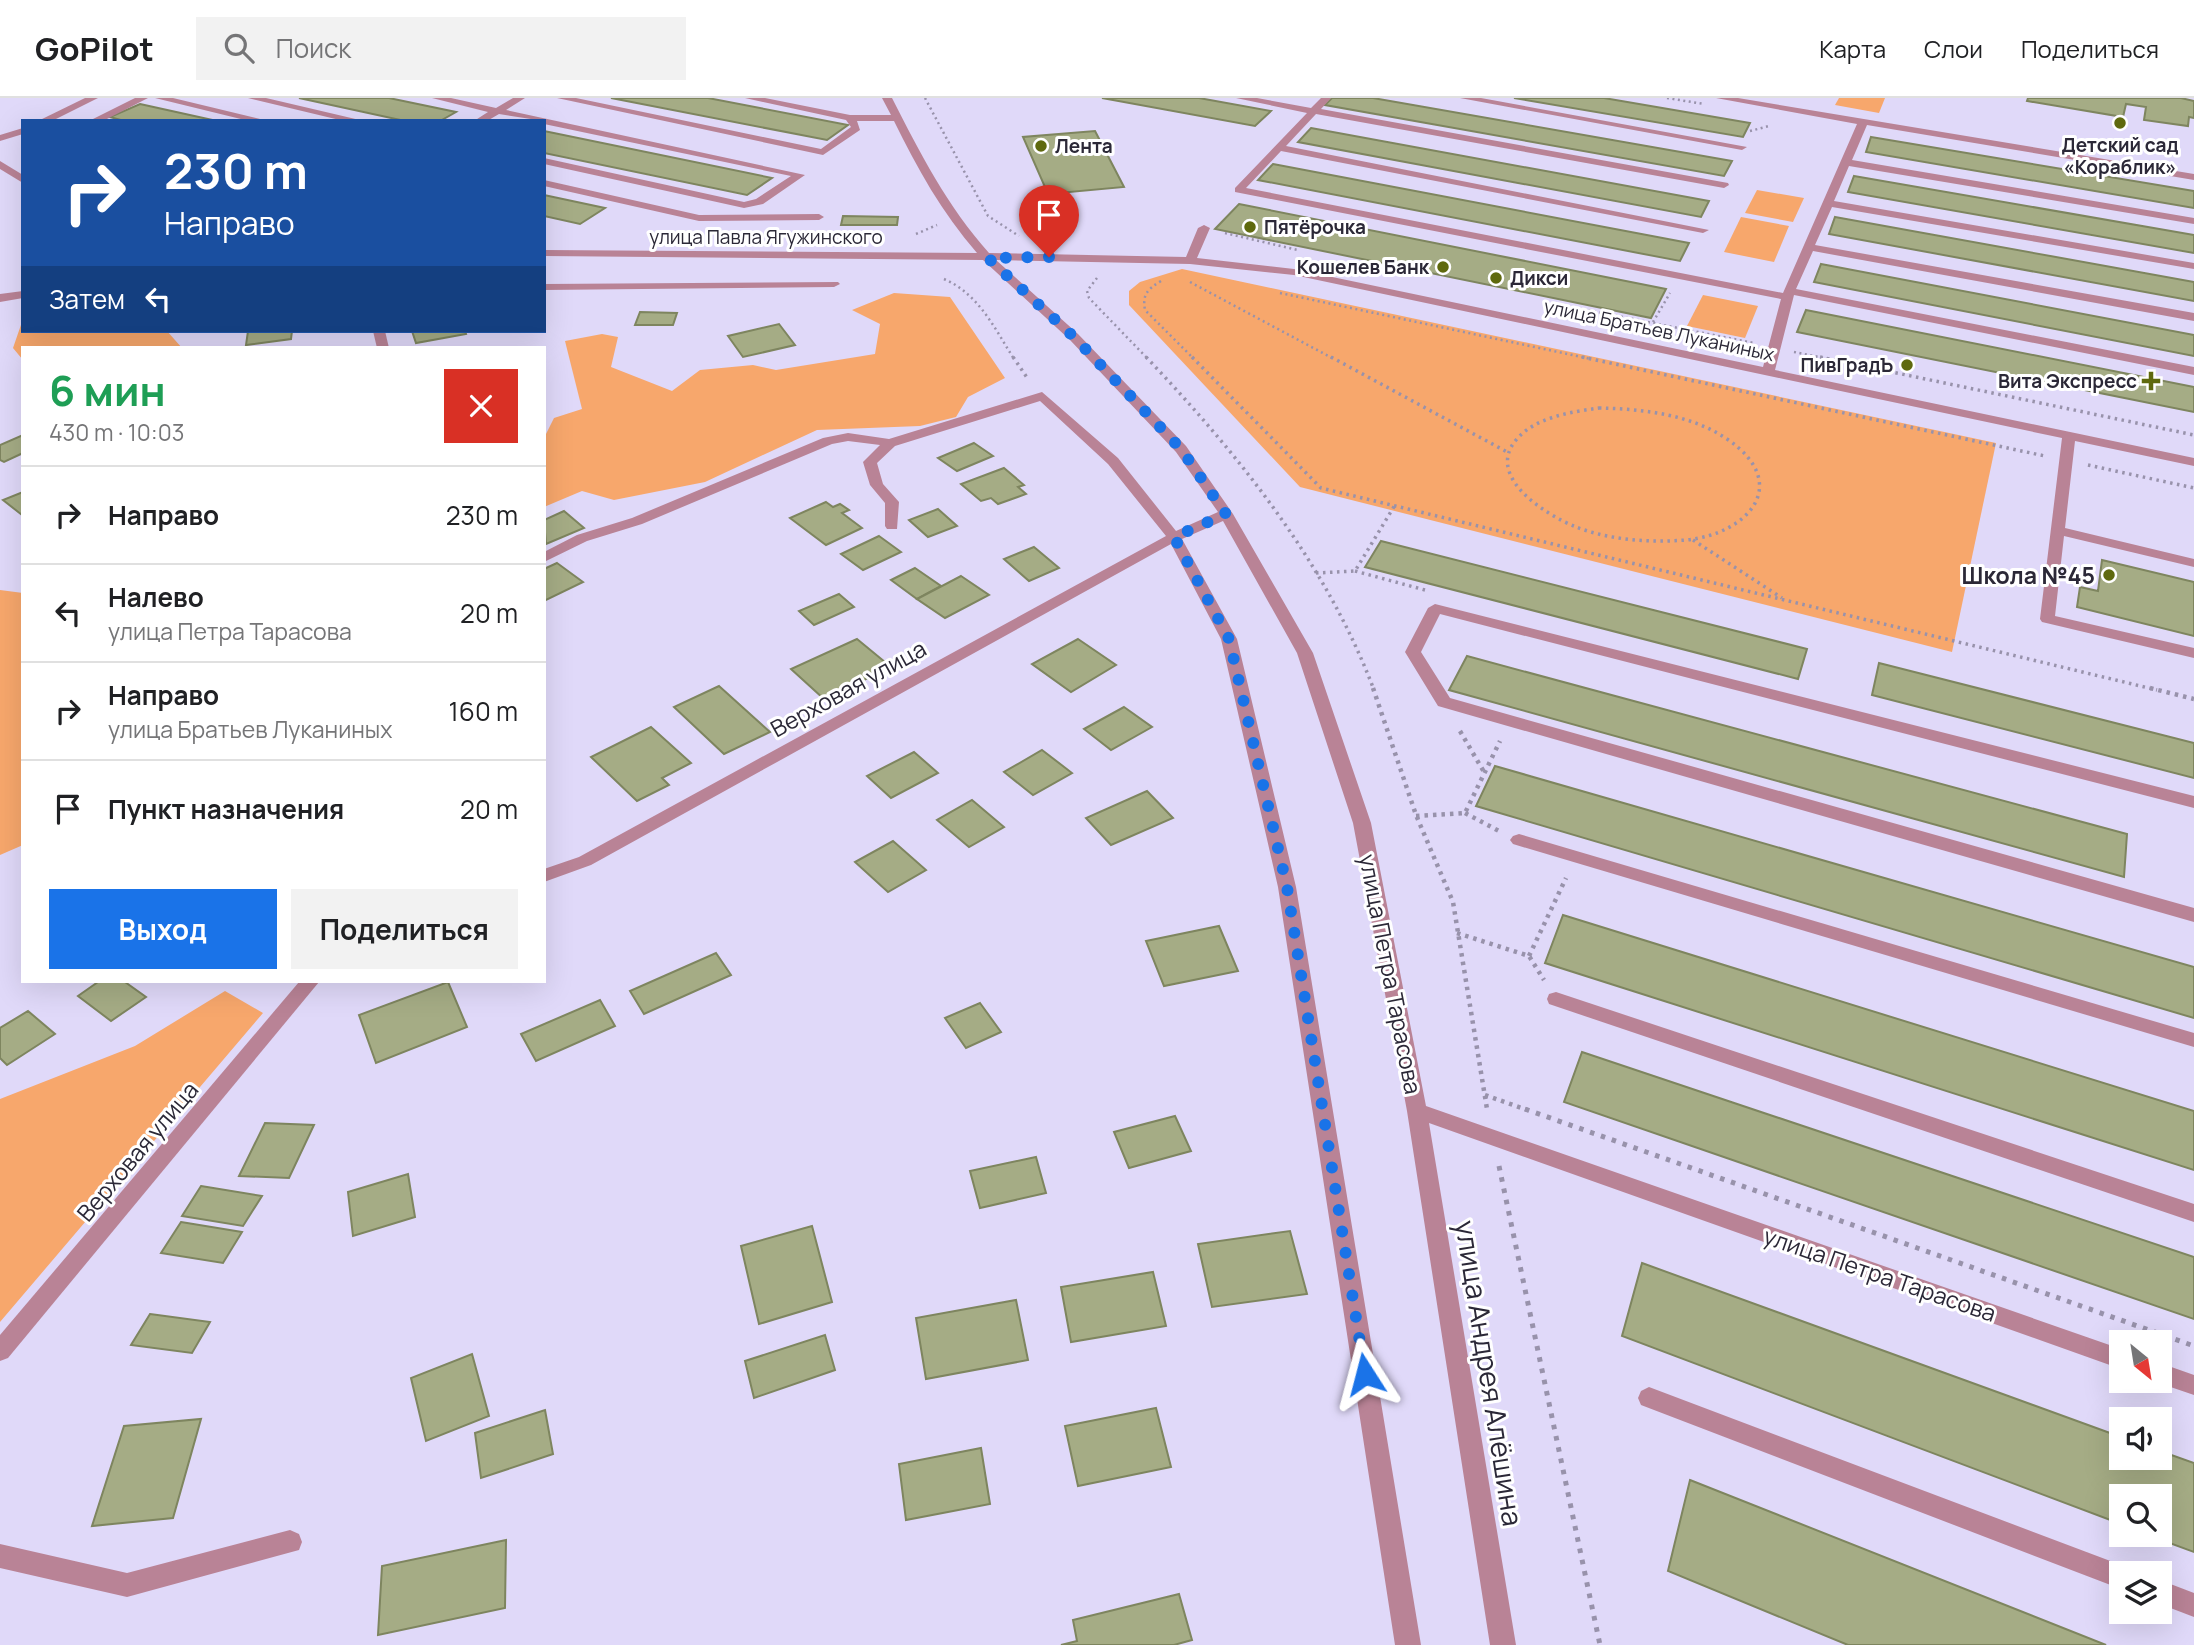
<!DOCTYPE html>
<html lang="ru">
<meta charset="utf-8">
<style>
body{margin:0;font-family:Manrope,sans-serif;background:#f2f2f2;color:#202124;height:100vh;display:flex;flex-direction:column;font-size:26px;white-space:nowrap}
*{box-sizing:border-box;margin:0}
p{font-size:23px;color:#757577}
.icon{flex:none;width:38px;height:38px;fill:none;stroke:currentColor;stroke-width:2;stroke-linecap:round;stroke-linejoin:round}
.map{position:relative;flex:1;overflow:hidden}
.panel{position:absolute;left:21px;top:248px;width:525px;height:637px;display:flex;flex-direction:column;background:#fff;border-radius:0px;box-shadow:0 7px 28px #0002}
.panel>*{flex:none}
.banner{position:absolute;left:21px;top:21px;width:525px;height:214px;border-radius:0px;box-shadow:0 7px 28px #0002;background:#1a4fa0;color:#fff;overflow:hidden}
.needle{width:46px;rotate:150deg}
.buttons{position:absolute;left:2109px;top:1232px;display:grid;gap:14px}
.buttons a{display:grid;place-items:center;width:63px;height:63px;border-radius:0px;background:#fff;box-shadow:0 7px 28px #0002;font-size:35px}
.pin{position:absolute;display:grid;place-items:center;width:60px;height:60px;color:#fff;margin:-72px -30px;border-radius:50% 50% 50% 0;rotate:-45deg;box-shadow:0 0 7px #0007}
.pin .icon{rotate:45deg}
.me{position:absolute;width:77px;margin:-38px;rotate:351deg;stroke-linejoin:round;filter:drop-shadow(0 0 5px #0008)}
.turn{display:flex;align-items:center;gap:24px;height:147px;padding:0 28px;font-size:32px}
.turn .icon{width:91px;height:91px;stroke-width:2.5}
.turn b{display:block;font-size:49px;line-height:60px}
.then{display:flex;align-items:center;height:66px;padding:0 28px;background:#0003;gap:14px;font-size:26px}
.round{display:grid;place-items:center;flex:none;width:74px;height:74px;border-radius:0px;background:#f2f2f2}
.headline{display:flex;align-items:center;justify-content:space-between;height:119px;padding:0 28px}
h1{font-size:42px;font-weight:700;line-height:52px;color:#1e9e55}
.action{display:flex;gap:14px;margin-top:auto;padding:14px 28px}
.action a{flex:1;height:80px;border-radius:0px;background:#1a73e8;color:#fff;font-size:28px;font-weight:700;line-height:80px;text-align:center}
.action a+a{background:#f2f2f2;color:#202124}
ul{padding:0;list-style:none}
li{display:flex;align-items:center;gap:21px;height:98px;padding:0 28px;border-top:2px solid #e0e0e0}
li div{flex:1}
li b{display:block;font-size:26px}
li em{font-style:normal}
header{display:flex;align-items:center;gap:42px;box-sizing:border-box;height:98px;padding:0 35px;background:#fff;border-bottom:2px solid #e0e0e0}
header strong{font-size:33px}
nav{display:flex;gap:38px;margin-inline-start:auto;font-size:24px}
.search{width:490px;height:63px;background:#f2f2f2;display:flex;align-items:center;gap:18px;box-sizing:border-box;padding:0 24px;border-radius:0px;color:#757577;font-size:26px}
.map>svg:first-child{display:block}
.green{fill:#f7a76c}
.building{fill:#a5ac85;stroke:#7e855f;stroke-width:2}
.lines{fill:none;stroke-linecap:round;stroke-linejoin:round}
.path-far3{stroke:#9892ab;stroke-width:2.5;stroke-dasharray:2 3.5;stroke-linecap:butt}
.path-far2{stroke:#9892ab;stroke-width:3.5;stroke-dasharray:2.5 4.5;stroke-linecap:butt}
.path-far1{stroke:#9892ab;stroke-width:4.5;stroke-dasharray:3.5 5;stroke-linecap:butt}
.path{stroke:#9892ab;stroke-width:5;stroke-dasharray:4.5 7;stroke-linecap:butt}
.minor{fill:#b98396;fill-rule:evenodd}
.route{stroke:#1a73e8;stroke-width:12;stroke-dasharray:0 21.6}
.poi-dot{fill:#5f690e;stroke:#fff;stroke-width:2.5}
.labels{text-anchor:middle;dominant-baseline:central;stroke-width:6;stroke-linejoin:round;paint-order:stroke}
.far-poi-label{font-size:19px;font-weight:bold;fill:#2b2837;stroke:#fff;text-anchor:start}
.far-street-label{font-size:19px;fill:#2b2837;stroke:#fff}
.poi-label{font-size:23px;font-weight:bold;fill:#2b2837;stroke:#fff;text-anchor:end}
.street-label{font-size:23px;fill:#2b2837;stroke:#fff}
.near-street-label{font-size:28px;fill:#2b2837;stroke:#fff}
</style>
<header>
<strong>GoPilot</strong>
<div class="search"><svg class="icon" aria-label="search" viewBox="0 0 24 24"><circle cx="10" cy="10" r="6"/><path d="M15 15l6 6"/></svg>Поиск</div>
<nav><a>Карта</a><a>Слои</a><a>Поделиться</a></nav>
</header>
<div class="map">
<svg width="2194" height="1547" viewBox="0 0 2194 1547">
<rect width="100%" height="100%" fill="#e0d9f9"/>
<g class="green">
<path d="M1839,0H1885L1879,15L1835,7Z"/>
<path d="M1757,92L1804,100L1793,124L1745,115Z"/>
<path d="M1741,119L1789,128L1774,164L1724,154Z"/>
<path d="M1182,171L1996,345L1952,554L1300,389L1129,207V193L1140,184Z"/>
<path d="M894,195L950,199L1005,280L968,299L956,319L920,328L817,332L705,384L614,402L582,393L544,409V340L554,320L582,311L565,243L602,236L618,239L611,269L672,293L700,272L753,267L776,272L875,256L880,226L852,212Z"/>
<path d="M1703,197L1758,208L1745,240L1687,228Z"/>
<path d="M23,221V233H167L182,250H23V262L13,250Z"/>
<path d="M0,492L23,495V747L0,757Z"/>
<path d="M225,893L263,915L0,1224V1001L135,948Z"/>
</g>
<g class="building">
<path d="M299,0H389L456,14L440,23H405Z"/>
<path d="M611,0H708L848,27L827,42Z"/>
<path d="M1102,0H1199L1271,13L1255,28Z"/>
<path d="M1332,0H1373L1732,63L1724,78L1325,7Z"/>
<path d="M1514,0H1604L1750,25L1743,39Z"/>
<path d="M2028,0H2181L2194,3V20L2189,19L2188,28L2144,22L2146,9L2126,6L2123,19L2027,3Z"/>
<path d="M140,6L217,23H124L110,19Z"/>
<path d="M1311,30L1709,103L1701,119L1298,44Z"/>
<path d="M544,33L772,80L747,97L544,55Z"/>
<path d="M1095,33L1124,89L1048,96L1023,39Z"/>
<path d="M1871,39L2194,93V110L1866,54Z"/>
<path d="M1273,66L1689,145L1680,163L1258,82Z"/>
<path d="M1854,78L2194,137V155L1848,94Z"/>
<path d="M544,97L605,110L580,126L544,118Z"/>
<path d="M1239,106L1666,191L1651,220L1215,131Z"/>
<path d="M843,118L898,119L897,127H841Z"/>
<path d="M1835,119L2194,184V203L1829,136Z"/>
<path d="M1821,166L2194,237V258L1814,184Z"/>
<path d="M1806,212L2194,289V314L1797,234Z"/>
<path d="M640,214L677,215L673,227H635Z"/>
<path d="M779,226L795,247L743,259L728,238Z"/>
<path d="M248,233H292L291,241L246,247Z"/>
<path d="M412,233H465L466,236L416,245Z"/>
<path d="M23,337V355L4,364L0,362V347Z"/>
<path d="M974,345L993,358L957,373L938,360Z"/>
<path d="M1004,370L1024,387L1018,389L1026,396L998,406L991,400L981,403L961,386Z"/>
<path d="M23,394V416L22,417L3,402Z"/>
<path d="M826,404L833,409L840,406L849,412L842,415L862,430L826,447L790,420Z"/>
<path d="M938,411L957,428L928,439L909,422Z"/>
<path d="M564,413L584,430L546,446L544,422Z"/>
<path d="M879,438L901,454L863,472L841,456Z"/>
<path d="M1381,443L1807,551L1798,581L1365,469Z"/>
<path d="M1034,449L1059,470L1029,483L1004,461Z"/>
<path d="M2102,462L2194,484V538L2077,509L2080,489L2098,493Z"/>
<path d="M557,465L583,484L544,503V471Z"/>
<path d="M915,470L941,488L917,501L891,482Z"/>
<path d="M961,478L989,497L945,520L917,501Z"/>
<path d="M839,496L854,509L814,527L799,513Z"/>
<path d="M857,541L891,569L824,601L791,571Z"/>
<path d="M1078,541L1116,567L1071,594L1032,566Z"/>
<path d="M1467,558L2127,736L2124,779L1449,592Z"/>
<path d="M1879,565L2194,645V680L1872,597Z"/>
<path d="M719,588L770,634L724,656L674,609Z"/>
<path d="M1124,609L1152,629L1111,652L1084,631Z"/>
<path d="M651,629L691,665L662,680L669,687L637,703L591,659Z"/>
<path d="M1042,652L1072,675L1033,697L1004,674Z"/>
<path d="M914,654L938,675L891,700L867,678Z"/>
<path d="M1495,668L2194,869V920L1476,708Z"/>
<path d="M1147,693L1173,720L1111,747L1086,720Z"/>
<path d="M972,702L1004,729L969,749L937,722Z"/>
<path d="M893,743L926,772L888,794L855,764Z"/>
<path d="M1563,817L2194,1013V1072L1545,865Z"/>
<path d="M1219,828L1238,873L1164,888L1146,843Z"/>
<path d="M716,855L731,877L644,916L630,893Z"/>
<path d="M98,884H125L146,899L111,923L78,898Z"/>
<path d="M448,884L467,929L376,965L359,917Z"/>
<path d="M600,902L615,928L536,963L521,936Z"/>
<path d="M980,905L1001,934L966,950L945,920Z"/>
<path d="M28,913L55,936L7,967L0,960V930Z"/>
<path d="M1582,954L2194,1159V1221L1564,1004Z"/>
<path d="M1175,1018L1191,1053L1129,1070L1114,1034Z"/>
<path d="M265,1025L314,1027L289,1080L239,1078Z"/>
<path d="M1036,1059L1046,1095L980,1110L970,1073Z"/>
<path d="M408,1076L415,1119L353,1138L348,1094Z"/>
<path d="M201,1088L262,1098L243,1128L182,1118Z"/>
<path d="M181,1124L242,1134L223,1165L161,1155Z"/>
<path d="M812,1128L832,1204L759,1226L741,1148Z"/>
<path d="M1290,1133L1307,1196L1212,1209L1198,1146Z"/>
<path d="M1642,1165L2121,1339V1360H2160V1353L2194,1365V1454L2148,1437H2160V1398H2121V1426L1622,1238Z"/>
<path d="M1153,1174L1166,1228L1071,1244L1061,1189Z"/>
<path d="M1016,1202L1028,1262L926,1281L916,1220Z"/>
<path d="M150,1216L210,1224L192,1255L131,1247Z"/>
<path d="M825,1237L835,1272L754,1300L745,1263Z"/>
<path d="M472,1256L489,1318L426,1343L411,1280Z"/>
<path d="M1156,1310L1171,1369L1078,1388L1065,1328Z"/>
<path d="M545,1312L553,1356L481,1380L475,1335Z"/>
<path d="M201,1321L173,1420L92,1428L124,1328Z"/>
<path d="M981,1350L990,1406L906,1422L899,1366Z"/>
<path d="M1690,1382L2106,1547H1848L1668,1473Z"/>
<path d="M506,1442L505,1510L378,1537L382,1468Z"/>
<path d="M1179,1496L1192,1542L1174,1547H1061L1077,1543L1073,1522Z"/>
</g>
<g class="lines">
<g class="path-far3">
<path d="M925,0L988,118L1019,138"/>
<path d="M1667,0L1704,6"/>
<path d="M1750,33L1769,28"/>
<path d="M1225,135L1298,152"/>
<path d="M916,136L937,127"/>
<path d="M1097,180L1087,193L1089,200L1148,261"/>
<path d="M944,181C979,196 995,231 1014,261"/>
<path d="M1161,183C1148,191 1142,196 1145,212L1194,261"/>
<path d="M1190,184L1334,261"/>
<path d="M1280,195L1591,261"/>
<path d="M1567,208L1754,245"/>
<path d="M1653,224L1670,195"/>
<path d="M1794,254L1829,261"/>
</g>
<g class="path-far2">
<path d="M1013,259L1028,281"/>
<path d="M1146,259C1239,357 1326,465 1374,592"/>
<path d="M1192,259L1321,390L2157,592"/>
<path d="M1331,259L1509,355"/>
<path d="M1582,259L2045,358"/>
<path d="M1820,259L2194,337"/>
<path d="M1599,310C1642,311 1690,316 1727,341C1793,386 1748,436 1686,442C1649,445 1610,442 1576,429C1546,417 1485,379 1516,342C1535,319 1571,314 1599,310Z"/>
<path d="M2088,367L2194,390"/>
<path d="M1693,442L1782,500"/>
<path d="M1355,473L1425,492"/>
<path d="M1316,475L1355,473L1395,407"/>
</g>
<g class="path-far1">
<path d="M1373,590L1416,717L1453,804L1487,1011"/>
<path d="M2150,590L2194,601"/>
<path d="M1460,633L1484,674"/>
<path d="M1465,715L1499,733"/>
<path d="M1416,718L1465,715L1500,643"/>
<path d="M1457,835L1529,858L1544,882"/>
<path d="M1529,858L1566,780"/>
<path d="M1485,997L1530,1013"/>
</g>
<g class="path">
<path d="M1525,1011L2194,1248"/>
<path d="M1499,1068L1600,1547"/>
</g>
<g class="minor">
<path d="M85,0H98L52,23H38Z"/>
<path d="M135,0H148L103,23H89Z"/>
<path d="M155,0H173L268,23H249Z"/>
<path d="M248,0H266L364,23H344Z"/>
<path d="M432,0H451L496,10L513,0H525L506,12L805,77L763,106L744,110L544,66V60L744,104L756,101L791,78L544,26V23L499,16L487,23H474L488,14Z"/>
<path d="M557,0H576L821,51L851,29L846,22L745,0H765L850,17H891L882,0H892C920,55 947,108 989,155L1186,159L1198,130L1204,127L1210,130L1197,160L1294,171L1763,269L1781,201L1235,94V90L1307,15L1236,0H1257L1311,10L1321,0H1331L1321,11L1728,85L1729,87L1724,90L1316,16L1286,48L1709,132L1703,135L1281,53L1246,90L1783,195L1857,26L1716,0H1738L2194,76V82L1867,27L1852,62L2194,120V126L1849,68L1834,103L2194,165V171L1832,109L1815,147L2194,215V223L1813,153L1796,191L2194,269V277L1794,197L1775,272L2194,360V368L2075,343L2065,430L2194,461V469L2064,438L2055,518L2194,550V560L2042,524L2040,521L2062,340L1294,177L1190,166L996,162L1078,236L1186,348L1233,416L1313,555L1371,725L1426,1008L2121,1251V1271L1429,1025L1516,1547H1490L1407,1013L1353,725L1297,555L1223,423L1182,441L1237,541L1296,789L1421,1547H1395L1278,789L1221,541L1171,446L591,767L544,784V771L579,759L1166,438L1108,366L1040,303L895,348L877,365L883,386L899,404L897,431H887L885,428V405L870,387L863,364L880,347L848,343L832,346L642,426L587,443L544,464V454L577,437L632,420L823,340L848,335L889,341L1042,294L1118,360L1176,433L1218,414L1176,354L1070,242L983,162L544,158V152L977,155C942,115 917,70 894,23H857L860,32L823,57Z"/>
<path d="M1460,0H1481L1747,49L1742,52Z"/>
<path d="M23,30V36L0,43V37Z"/>
<path d="M0,63L23,77V85L0,71Z"/>
<path d="M544,82L699,117L819,116L824,119L819,122L699,123L544,88Z"/>
<path d="M838,184L840,186L834,189L544,192V186Z"/>
<path d="M23,193V200L0,204V196Z"/>
<path d="M373,233H385L389,250H377Z"/>
<path d="M1435,506L2194,698V710L1440,516L1421,554L1450,600L2194,810V824L1438,608L1405,554L1428,510Z"/>
<path d="M1519,736L2194,935V949L1513,746L1510,742L1513,738Z"/>
<path d="M299,884H319L8,1260L0,1263V1237Z"/>
<path d="M1556,894L2194,1106V1124L1549,906L1547,901L1549,896Z"/>
<path d="M2160,1265L2194,1277V1297L2153,1283H2160Z"/>
<path d="M1649,1289L2121,1467L2130,1470L2132,1475H2121V1491L1641,1307L1638,1300L1641,1293Z"/>
<path d="M290,1432L299,1436L302,1444L299,1452L127,1499L0,1470V1446L127,1475Z"/>
<path d="M2160,1482L2194,1495V1519L2160,1506Z"/>
</g>
</g>
<g class="lines">
<path class="route" d="M1049,159L988,160L1074,239L1181,351L1226,416L1174,439L1229,541L1287,789L1365,1276"/>
</g>
<g class="poi-dot">
<circle cx="2120" cy="25" r="7"/>
<circle cx="1041" cy="48" r="7"/>
<circle cx="1250" cy="129" r="7"/>
<circle cx="1443" cy="169" r="7"/>
<circle cx="1496" cy="180" r="7"/>
<circle cx="1907" cy="267" r="7"/>
<path d="M2147.5 272.5h7v7h7v7h-7v7h-7v-7h-7v-7h7z"/>
<circle cx="2109" cy="477" r="7"/>
</g>
<g class="labels">
<g class="far-poi-label">
<text x="2120" y="47" text-anchor="middle">Детский сад<tspan x="2120" dy="22">«Кораблик»</tspan></text>
<text x="1055" y="48">Лента</text>
<text x="1264" y="129">Пятёрочка</text>
<text x="1429" y="169" text-anchor="end">Кошелев Банк</text>
<text x="1510" y="180">Дикси</text>
<text x="1893" y="267" text-anchor="end">ПивГрадЪ</text>
<text x="2137" y="283" text-anchor="end">Вита Экспресс</text>
</g>
<g class="far-street-label">
<text x="766" y="139">улица Павла Ягужинского</text>
<text transform="translate(1659 232) rotate(12)">улица Братьев Луканиных</text>
</g>
<g class="poi-label">
<text x="2095" y="477">Школа №45</text>
</g>
<g class="street-label">
<text transform="translate(848 590) rotate(-29)">Верховая улица</text>
<text transform="translate(1391 876) rotate(79)">улица Петра Тарасова</text>
<text transform="translate(137 1053) rotate(-50)">Верховая улица</text>
<text transform="translate(1880 1176) rotate(19)">улица Петра Тарасова</text>
</g>
<g class="near-street-label">
<text transform="translate(1490 1275) rotate(81)">улица Андрея Алёшина</text>
</g>
</g>
</svg>
<div class="buttons">
<a><svg class="needle" viewBox="-14 -14 28 28"><path d="M0-13l5 13h-10z" fill="#e53935"/><path d="M0 13l5-13h-10z" fill="#757577"/></svg></a>
<a><svg class="icon" aria-label="sound" viewBox="0 0 24 24"><path d="M4 9h4l5-4v14l-5-4H4zM17 9q2 3 0 6"/></svg></a>
<a><svg class="icon" aria-label="search" viewBox="0 0 24 24"><circle cx="10" cy="10" r="6"/><path d="M15 15l6 6"/></svg></a>
<a><svg class="icon" aria-label="layers" viewBox="0 0 24 24"><path d="M12 4l9 5-9 5-9-5zM3 14l9 5 9-5"/></svg></a>
</div>
<div class="pin" style="left:1049px;top:159px;background:#d93025"><svg class="icon" aria-label="arrive" viewBox="0 0 24 24"><path d="M6 21V4h12l-3 4 3 4H6"/></svg></div>
<svg class="me" style="left:1365px;top:1276px" viewBox="-20 -20 40 40"><path d="M0-17L14 15 0 8-14 15z" fill="#1a73e8" stroke="#fff" stroke-width="4"/></svg>
<div class="banner">
<div class="turn"><svg class="icon" aria-label="right" viewBox="0 0 24 24"><path d="M7 20v-9h11M14 6l5 5-5 5"/></svg><div><b>230 m</b>Направо</div></div>
<div class="then">Затем<svg class="icon" aria-label="left" viewBox="0 0 24 24"><path d="M17 20v-9H6M10 6l-5 5 5 5"/></svg></div>
</div>
<section class="panel">
<div class="headline"><div><h1>6 мин</h1><p>430 m · 10:03</p></div><a class="round" style="background:#d93025;color:#fff"><svg class="icon" aria-label="close" viewBox="0 0 24 24"><path d="M6 6l12 12M18 6L6 18"/></svg></a></div>
<ul>
<li><svg class="icon" aria-label="right" viewBox="0 0 24 24"><path d="M7 20v-9h11M14 6l5 5-5 5"/></svg><div><b>Направо</b></div><em>230 m</em></li>
<li><svg class="icon" aria-label="left" viewBox="0 0 24 24"><path d="M17 20v-9H6M10 6l-5 5 5 5"/></svg><div><b>Налево</b><p>улица Петра Тарасова</p></div><em>20 m</em></li>
<li><svg class="icon" aria-label="right" viewBox="0 0 24 24"><path d="M7 20v-9h11M14 6l5 5-5 5"/></svg><div><b>Направо</b><p>улица Братьев Луканиных</p></div><em>160 m</em></li>
<li><svg class="icon" aria-label="arrive" viewBox="0 0 24 24"><path d="M6 21V4h12l-3 4 3 4H6"/></svg><div><b>Пункт назначения</b></div><em>20 m</em></li>
</ul>
<div class="action"><a>Выход</a><a>Поделиться</a></div>
</section>
</div>
